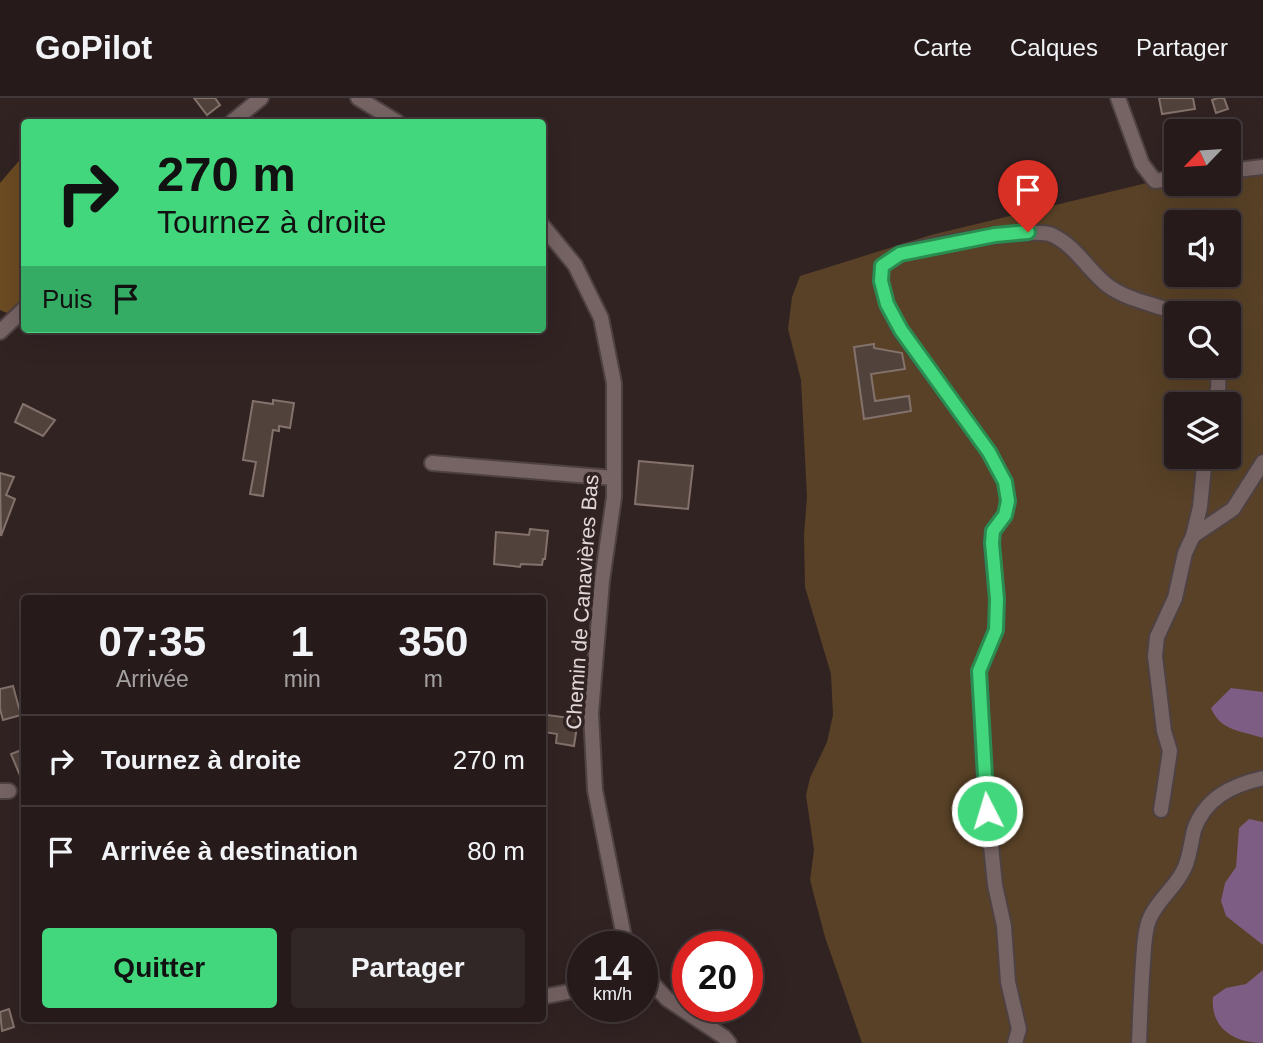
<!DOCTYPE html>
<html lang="fr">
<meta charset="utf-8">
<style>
body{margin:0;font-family:Arial,sans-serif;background:#322727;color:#f1f3f6;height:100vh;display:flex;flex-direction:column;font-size:26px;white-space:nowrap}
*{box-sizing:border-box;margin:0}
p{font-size:23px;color:#a4a1a2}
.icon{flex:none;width:38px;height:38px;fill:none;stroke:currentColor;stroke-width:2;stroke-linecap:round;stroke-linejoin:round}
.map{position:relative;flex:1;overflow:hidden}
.sheet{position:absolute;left:21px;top:497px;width:525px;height:427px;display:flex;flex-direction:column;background:#261a1a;border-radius:7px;box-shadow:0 7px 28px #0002,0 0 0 2px #423839}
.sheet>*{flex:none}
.guide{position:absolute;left:21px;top:21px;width:525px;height:214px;border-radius:7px;box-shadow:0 7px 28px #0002,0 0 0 2px #423839;background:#42d77c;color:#111;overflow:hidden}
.needle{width:46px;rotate:245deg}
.fabs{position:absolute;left:1164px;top:21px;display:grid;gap:14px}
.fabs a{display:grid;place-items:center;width:77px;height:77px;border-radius:7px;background:#261a1a;box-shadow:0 7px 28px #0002,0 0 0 2px #423839;font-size:35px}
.speed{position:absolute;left:567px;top:833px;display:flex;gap:14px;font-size:35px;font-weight:700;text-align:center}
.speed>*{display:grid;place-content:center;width:91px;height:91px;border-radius:50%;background:#261a1a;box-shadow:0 7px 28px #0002,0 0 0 2px #423839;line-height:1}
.speed small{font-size:18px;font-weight:400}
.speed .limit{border:10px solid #d22;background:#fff;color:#111}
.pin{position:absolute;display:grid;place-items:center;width:60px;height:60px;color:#fff;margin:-72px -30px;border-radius:50% 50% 50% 0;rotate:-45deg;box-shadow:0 0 7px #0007}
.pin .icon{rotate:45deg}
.me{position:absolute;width:77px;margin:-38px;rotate:355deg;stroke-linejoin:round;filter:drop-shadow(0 0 5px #0008)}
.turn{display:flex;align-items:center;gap:24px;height:147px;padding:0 21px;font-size:32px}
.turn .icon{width:91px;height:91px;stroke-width:2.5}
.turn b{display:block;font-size:49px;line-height:60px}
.then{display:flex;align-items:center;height:66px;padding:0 21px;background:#0003;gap:14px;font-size:26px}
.eta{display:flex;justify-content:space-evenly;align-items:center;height:119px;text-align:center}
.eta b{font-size:42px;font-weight:600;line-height:49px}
.primary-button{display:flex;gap:14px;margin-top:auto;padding:14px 21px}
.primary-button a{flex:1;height:80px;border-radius:7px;background:#42d77c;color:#111;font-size:28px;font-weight:600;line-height:80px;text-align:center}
.primary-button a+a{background:#322727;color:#f1f3f6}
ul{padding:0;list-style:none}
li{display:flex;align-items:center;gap:21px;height:91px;padding:0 21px;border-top:2px solid #423839}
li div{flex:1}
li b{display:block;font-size:26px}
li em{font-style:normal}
header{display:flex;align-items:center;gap:42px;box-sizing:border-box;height:98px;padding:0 35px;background:#261a1a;border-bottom:2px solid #423839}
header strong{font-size:33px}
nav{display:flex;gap:38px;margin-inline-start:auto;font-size:24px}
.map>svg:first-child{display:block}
.green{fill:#584126;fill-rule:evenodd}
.forest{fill:#6b4b22}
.water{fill:#7d5d84}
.building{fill:#52423c;stroke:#83726b;stroke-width:2}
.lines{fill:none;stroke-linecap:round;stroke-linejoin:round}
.minor-casing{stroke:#4e4142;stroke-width:18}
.minor{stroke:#766364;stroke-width:14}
.route-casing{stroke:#2b8c51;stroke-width:18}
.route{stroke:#42d77c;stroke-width:12}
.labels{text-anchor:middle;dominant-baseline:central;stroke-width:7;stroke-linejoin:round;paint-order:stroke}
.street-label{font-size:21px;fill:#e2d7d8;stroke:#322323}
</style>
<header>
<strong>GoPilot</strong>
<nav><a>Carte</a><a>Calques</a><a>Partager</a></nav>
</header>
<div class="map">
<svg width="1263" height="945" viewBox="0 0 1263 945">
<rect width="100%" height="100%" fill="#322323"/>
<path class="green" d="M1263,69V945H862L825,839L810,782L814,752L806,697L810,680L827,644L833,617L831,576L805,489L804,437L807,399L801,282L788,231L792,199L800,178L931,137L1155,83L1176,86H1228L1229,73ZM1176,124H1228V177H1176ZM1176,215H1228V268H1176ZM1176,306H1228V359H1176Z"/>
<path class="forest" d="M24,57V199L7,215L0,212V85Z"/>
<g class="water">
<path d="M1231,590L1263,594V640C1242,633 1220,633 1211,610Z"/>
<path d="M1249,721L1263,724V847L1226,818L1221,803L1225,785L1236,769L1239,730Z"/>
<path d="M1263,872V945C1234,945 1210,930 1213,899L1226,890L1246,886Z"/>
</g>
<g class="building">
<path d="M194,0H215L220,7L207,17Z"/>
<path d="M1159,0H1193L1195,11L1162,16Z"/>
<path d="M1218,0H1224L1228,11L1216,15L1212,2Z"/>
<path d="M874,246V250L902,255L905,271L871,276L875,303L909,298L911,313L864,321L854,249Z"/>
<path d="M273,302L294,305L290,330L279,328V333L273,332L263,398L250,396L256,364L243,362L253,303L273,306Z"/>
<path d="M23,306L55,322L43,338L15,324Z"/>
<path d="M639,363L693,368L688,411L635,406Z"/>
<path d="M0,375L14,379L6,397L15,401L1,438Z"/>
<path d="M530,431L548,433L545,461H543L542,467L521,466L520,469L494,466L496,434L529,437Z"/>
<path d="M13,588L21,617L3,622L0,611V591Z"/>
<path d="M547,617L578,621L574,648L556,645L557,636L544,634Z"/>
<path d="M24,651V687L11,656Z"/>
<path d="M9,911L14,929L2,933L0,914Z"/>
</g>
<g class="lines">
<defs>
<g id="minor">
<path d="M358,0L397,24"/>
<path d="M1118,0L1142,66L1155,83L1176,80"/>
<path d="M232,24L261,0"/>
<path d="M1228,73L1263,69"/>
<path d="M542,127L575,167L601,220L614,285V399L602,483L591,615L595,692L626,849"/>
<path d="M0,234L24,211"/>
<path d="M1215,268C1221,280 1218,294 1215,306"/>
<path d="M432,365L614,380"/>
<path d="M1193,438L1233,411L1263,364"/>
<path d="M0,693H9"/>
<path d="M1161,712L1170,653L1164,633L1155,558L1157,539L1175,500L1185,455L1193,438L1200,409L1205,359"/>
<path d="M642,874L667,901L724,939L729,945"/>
<path d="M542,899L583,891"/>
<path d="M1015,945L1019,931L1008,884L1004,828L995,787L985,688L979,573L996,532L997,501L991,445L993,433L1005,417L1008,403L1005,384L989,354L900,232L887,206L881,183L882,168C888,164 894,159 900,156C920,148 1035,128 1052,137C1076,148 1087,171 1107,187C1125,201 1150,205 1171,213L1176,217"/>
<path d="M1139,945C1140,918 1141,891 1143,864C1144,851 1144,835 1149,822C1157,801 1177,789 1185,769C1190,757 1191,744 1194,732C1205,700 1232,687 1263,680"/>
</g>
</defs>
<use href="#minor" class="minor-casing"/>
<use href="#minor" class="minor"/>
</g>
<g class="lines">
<defs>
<path id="route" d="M987,713L979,573L996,532L997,501L992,445L993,433L1005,417L1008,403L1005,384L989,354L901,232L887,206L881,183L882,168L900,156L995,137L1028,134"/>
</defs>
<use href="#route" class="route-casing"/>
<use href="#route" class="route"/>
</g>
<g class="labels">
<g class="street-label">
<text transform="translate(582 504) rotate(-86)">Chemin de Canavières Bas</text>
</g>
</g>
</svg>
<div class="fabs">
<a><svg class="needle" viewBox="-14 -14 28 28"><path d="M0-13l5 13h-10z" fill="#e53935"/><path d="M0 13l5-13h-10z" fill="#a4a1a2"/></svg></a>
<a><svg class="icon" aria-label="sound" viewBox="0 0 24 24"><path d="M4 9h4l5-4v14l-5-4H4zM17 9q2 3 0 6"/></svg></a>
<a><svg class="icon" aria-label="search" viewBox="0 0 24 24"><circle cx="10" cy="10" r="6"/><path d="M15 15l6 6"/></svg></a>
<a><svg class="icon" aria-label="layers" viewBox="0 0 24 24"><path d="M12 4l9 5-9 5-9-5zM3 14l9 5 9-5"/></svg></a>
</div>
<div class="speed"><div>14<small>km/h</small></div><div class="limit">20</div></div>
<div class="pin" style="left:1028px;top:134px;background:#d93025"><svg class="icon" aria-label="arrive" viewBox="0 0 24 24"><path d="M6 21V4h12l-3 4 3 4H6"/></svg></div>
<svg class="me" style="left:987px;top:713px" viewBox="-20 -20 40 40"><circle r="17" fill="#42d77c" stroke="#fff" stroke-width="3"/><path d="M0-11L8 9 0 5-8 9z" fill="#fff"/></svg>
<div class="guide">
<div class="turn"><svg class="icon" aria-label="right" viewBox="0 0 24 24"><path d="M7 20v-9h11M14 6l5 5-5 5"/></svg><div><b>270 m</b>Tournez à droite</div></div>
<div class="then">Puis<svg class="icon" aria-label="arrive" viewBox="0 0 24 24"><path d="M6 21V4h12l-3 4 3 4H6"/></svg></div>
</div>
<section class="sheet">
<div class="eta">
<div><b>07:35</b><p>Arrivée</p></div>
<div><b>1</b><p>min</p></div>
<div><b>350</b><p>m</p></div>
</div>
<ul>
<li><svg class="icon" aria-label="right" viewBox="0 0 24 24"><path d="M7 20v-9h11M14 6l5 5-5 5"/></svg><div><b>Tournez à droite</b></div><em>270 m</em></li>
<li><svg class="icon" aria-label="arrive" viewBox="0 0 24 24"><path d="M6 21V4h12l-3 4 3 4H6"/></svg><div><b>Arrivée à destination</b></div><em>80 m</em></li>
</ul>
<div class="primary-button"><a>Quitter</a><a>Partager</a></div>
</section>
</div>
